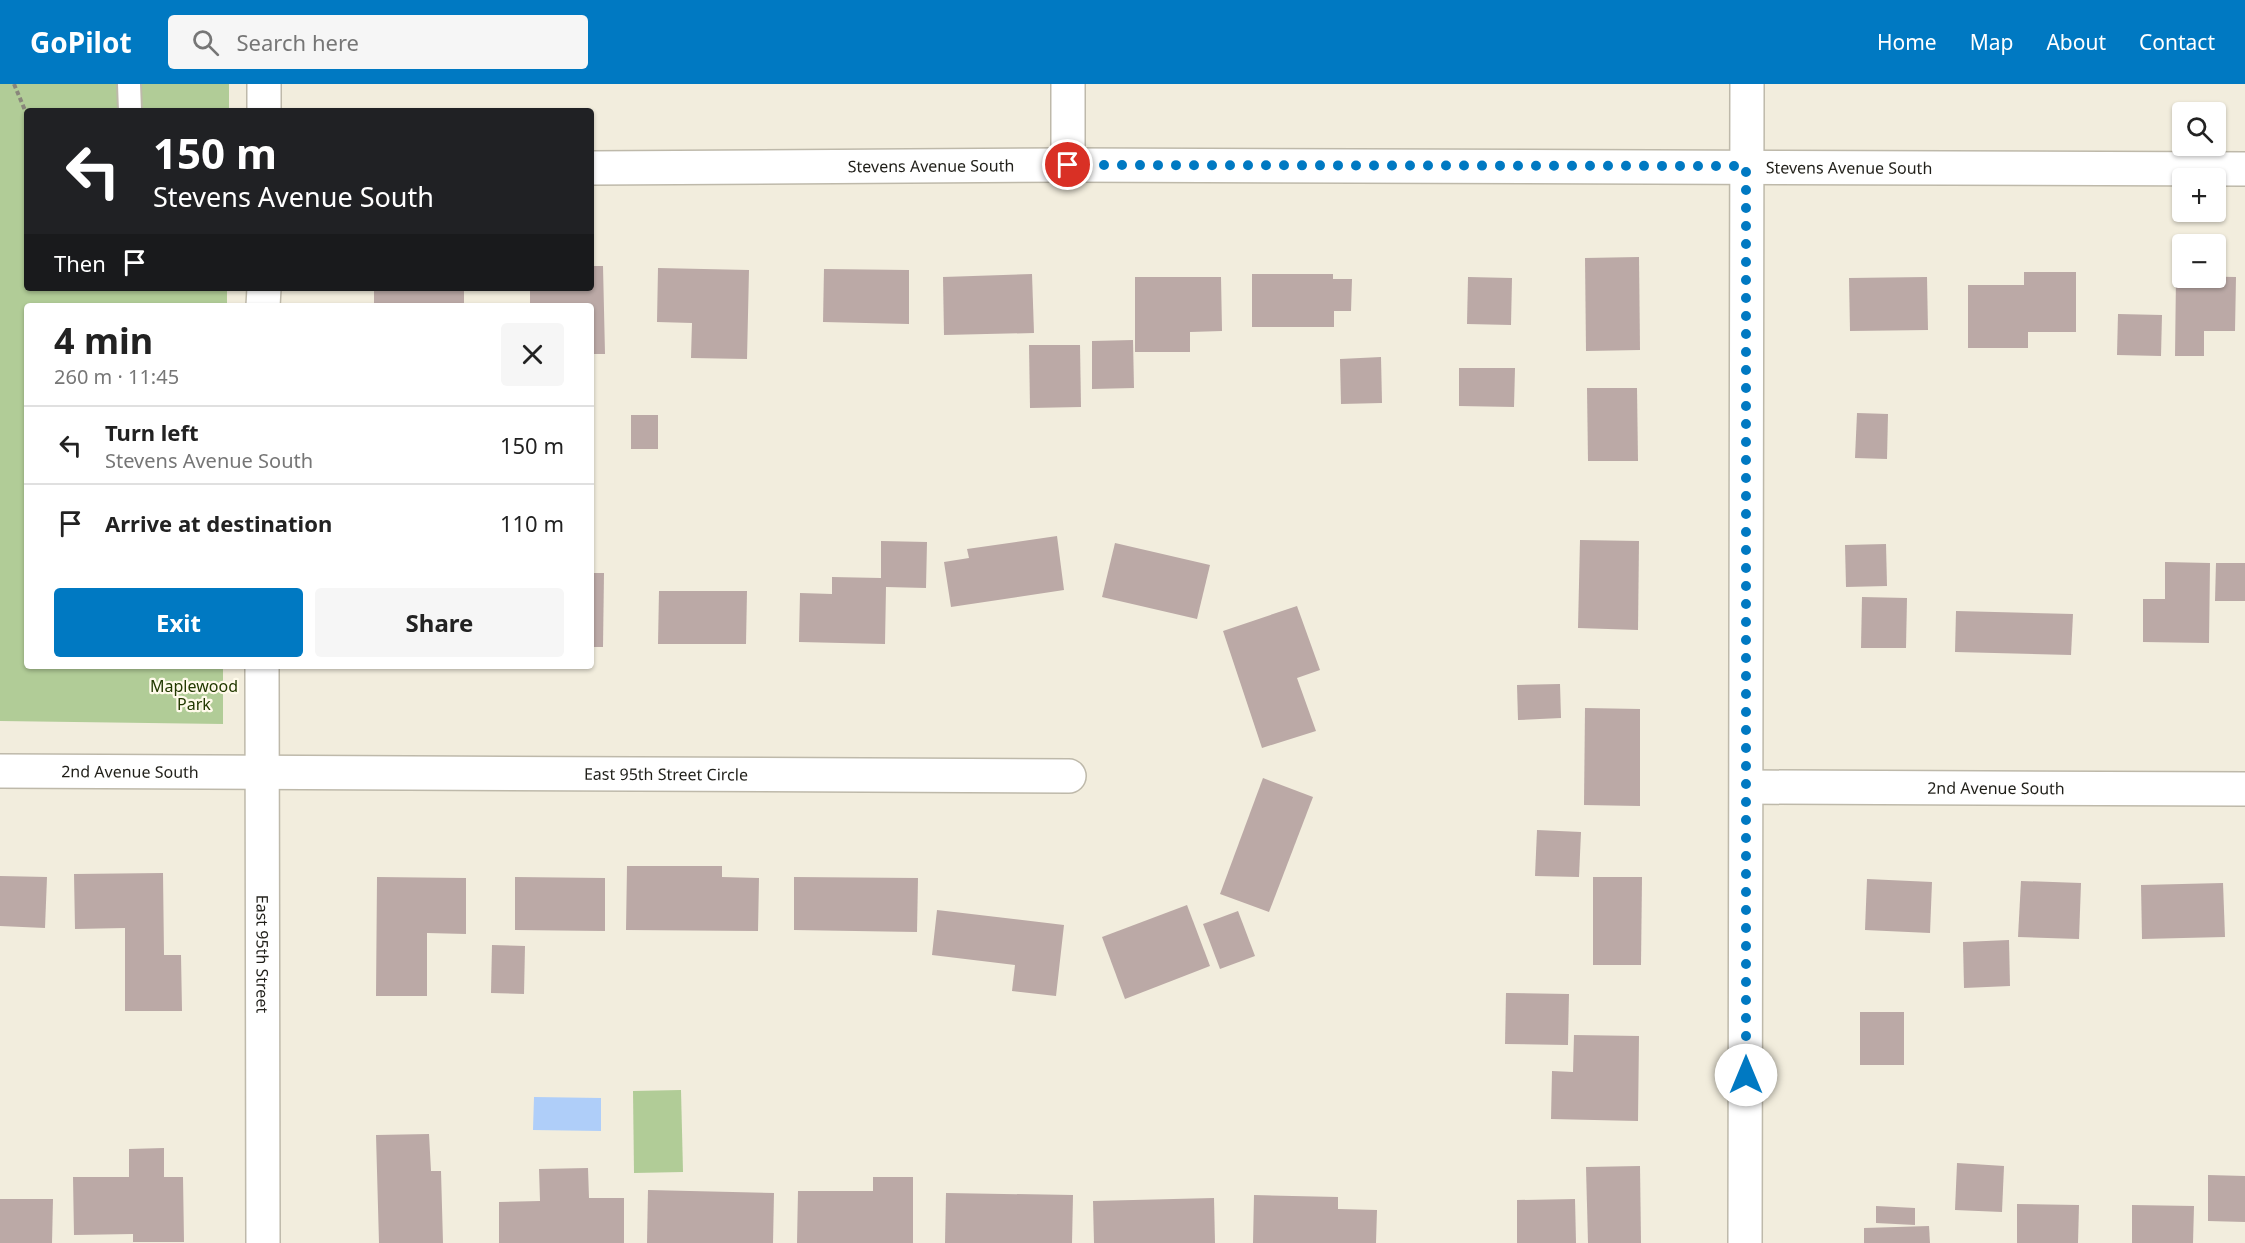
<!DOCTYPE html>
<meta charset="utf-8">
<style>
body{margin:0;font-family:"Noto Sans",sans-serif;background:#f6f6f6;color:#222;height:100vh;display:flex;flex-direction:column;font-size:22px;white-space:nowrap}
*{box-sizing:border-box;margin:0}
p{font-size:20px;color:#767676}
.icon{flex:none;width:33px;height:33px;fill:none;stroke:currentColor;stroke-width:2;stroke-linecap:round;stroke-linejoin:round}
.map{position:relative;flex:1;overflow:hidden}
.drawer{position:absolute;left:24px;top:219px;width:570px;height:366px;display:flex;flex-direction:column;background:#fff;border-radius:6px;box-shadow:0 2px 4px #0004}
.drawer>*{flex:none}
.banner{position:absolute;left:24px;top:24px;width:570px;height:183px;border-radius:6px;box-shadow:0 2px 4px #0004;background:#202124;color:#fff;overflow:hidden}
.buttons{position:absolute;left:2172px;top:18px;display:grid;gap:12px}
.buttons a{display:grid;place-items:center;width:54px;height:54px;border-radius:6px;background:#fff;box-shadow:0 2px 4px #0004;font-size:30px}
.pin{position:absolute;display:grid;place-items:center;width:51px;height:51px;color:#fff;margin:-26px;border:3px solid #fff;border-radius:50%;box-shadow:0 2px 6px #0007}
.me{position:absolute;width:66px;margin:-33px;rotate:0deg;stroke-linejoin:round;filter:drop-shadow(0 0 4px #0008)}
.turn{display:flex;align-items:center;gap:21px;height:126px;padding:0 30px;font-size:27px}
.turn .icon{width:78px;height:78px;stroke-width:2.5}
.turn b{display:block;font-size:42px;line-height:51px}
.then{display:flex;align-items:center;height:57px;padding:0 30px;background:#0003;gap:12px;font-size:22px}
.round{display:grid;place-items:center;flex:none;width:63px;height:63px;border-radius:6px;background:#f6f6f6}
.head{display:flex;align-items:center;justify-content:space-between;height:102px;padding:0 30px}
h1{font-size:36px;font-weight:700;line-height:45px}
.action{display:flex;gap:12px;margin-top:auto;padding:12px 30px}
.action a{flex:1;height:69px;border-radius:6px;background:#0079c2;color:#fff;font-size:24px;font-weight:700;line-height:69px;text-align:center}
.action a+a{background:#f6f6f6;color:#222}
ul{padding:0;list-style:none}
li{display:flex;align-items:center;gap:18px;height:78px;padding:0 30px;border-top:2px solid #e0e0e0}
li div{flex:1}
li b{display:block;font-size:22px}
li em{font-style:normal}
header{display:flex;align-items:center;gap:36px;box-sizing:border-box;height:84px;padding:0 30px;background:#0079c2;color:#fff}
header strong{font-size:28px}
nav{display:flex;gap:33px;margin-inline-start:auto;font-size:21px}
.search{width:420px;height:54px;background:#f6f6f6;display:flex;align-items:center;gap:15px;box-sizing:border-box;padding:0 21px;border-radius:6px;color:#767676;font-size:22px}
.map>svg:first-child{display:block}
.green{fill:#b1cc97}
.water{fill:#afcef9}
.building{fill:#bba9a6}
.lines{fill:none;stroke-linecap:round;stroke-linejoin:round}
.lane-casing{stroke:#beb9aa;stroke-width:26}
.street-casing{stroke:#beb9aa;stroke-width:36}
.path{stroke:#89867b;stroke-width:4;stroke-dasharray:4.5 3;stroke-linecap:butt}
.lane{stroke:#fff;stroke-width:22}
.street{stroke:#fff;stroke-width:33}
.route{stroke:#0079c2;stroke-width:10;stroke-dasharray:0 18}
.labels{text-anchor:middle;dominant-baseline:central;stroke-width:4.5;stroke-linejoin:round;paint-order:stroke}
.street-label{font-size:16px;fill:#201f19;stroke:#fffaea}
.park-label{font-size:16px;fill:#223900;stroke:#fffaea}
</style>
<header>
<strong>GoPilot</strong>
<div class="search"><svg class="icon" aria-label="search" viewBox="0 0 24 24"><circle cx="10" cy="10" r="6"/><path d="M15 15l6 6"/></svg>Search here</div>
<nav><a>Home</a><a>Map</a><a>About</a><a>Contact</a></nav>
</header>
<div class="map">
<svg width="2245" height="1159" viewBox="0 0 2245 1159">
<rect width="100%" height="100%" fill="#f2eddd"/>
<g class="green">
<path d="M0,0H229V27H27V204H227V222H27V582H223V640L0,637Z"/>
<path d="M681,1006L683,1088L634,1089L633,1007Z"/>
</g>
<path class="water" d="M534,1013L601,1014V1047L533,1046Z"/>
<g class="building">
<path d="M1639,173L1640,266L1586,267L1585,174Z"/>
<path d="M591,182H603L605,270H591V222H530V204H591Z"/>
<path d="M658,184L749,186L747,275L691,274L692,239L657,238Z"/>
<path d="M824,185L909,186V240L823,238Z"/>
<path d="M2024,188H2076V248H2028V264H1968V201H2024Z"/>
<path d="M1032,190L1034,249L944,251L943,193Z"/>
<path d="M1252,190H1333V195H1352L1351,227H1334V243H1252Z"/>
<path d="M2176,192L2236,193L2235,247H2204V272H2175Z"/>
<path d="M1135,193H1221L1222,247L1190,248V268H1135Z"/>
<path d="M1468,193L1512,194L1511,241L1467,240Z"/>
<path d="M1927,193L1928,246L1850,247L1849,194Z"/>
<rect x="374" y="204" width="90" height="18"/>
<path d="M2118,230L2162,231L2161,272L2117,271Z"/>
<path d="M1133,256L1134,304L1092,305V257Z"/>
<path d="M1029,261H1080L1081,323L1030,324Z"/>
<path d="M1381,273L1382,319L1341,320L1340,275Z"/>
<path d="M1459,284H1515L1514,323L1459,322Z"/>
<path d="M1587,304H1637L1638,377H1588Z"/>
<path d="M1857,329L1888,330L1887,375L1855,374Z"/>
<rect x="631" y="331" width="27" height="34"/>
<path d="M1057,452L1064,506L951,523L944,478L969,474L967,465Z"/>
<path d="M1580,456L1639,457L1638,546L1578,544Z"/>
<path d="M881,457L927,458L926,504L886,503L885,560L799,558L800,509L832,510V493L881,494Z"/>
<path d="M1115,459L1210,481L1197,535L1102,513Z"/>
<path d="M1886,460L1887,502L1846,503L1845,461Z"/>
<path d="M2165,478L2210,479L2209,559L2143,558V515H2165Z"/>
<path d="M2216,479H2245V517H2215Z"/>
<path d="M591,489H604L603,563H591Z"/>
<path d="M659,507H747L746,560H658Z"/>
<path d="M1862,513L1907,514L1906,564H1861Z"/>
<path d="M1297,522L1320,586L1297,594L1316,647L1262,664L1223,547Z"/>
<path d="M1956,527L2073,530L2071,571L1955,568Z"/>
<path d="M1560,600L1561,634L1518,636L1517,601Z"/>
<path d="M1585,624L1640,625V722L1584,721Z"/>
<path d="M1263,694L1313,713L1269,828L1220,810Z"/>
<path d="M1537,746L1581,748L1579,793L1535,792Z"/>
<path d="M627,782H722V793L759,794L758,847L626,846Z"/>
<path d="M163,789L164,871H181L182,927H125V844L75,845L74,790Z"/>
<path d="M0,792L47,793L45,844L0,842Z"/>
<path d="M377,793L466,794V850L427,849V912H376Z"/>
<path d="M515,793L605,794V847L515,846Z"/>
<path d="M794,793L918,794L917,848L794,846Z"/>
<path d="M1593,793H1642L1641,881H1593Z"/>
<path d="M1867,795L1932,798L1930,849L1865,846Z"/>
<path d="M2021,797L2081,799L2079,855L2018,853Z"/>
<path d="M2223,799L2225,853L2142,855L2141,801Z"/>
<path d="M1187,821L1210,882L1125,915L1102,853Z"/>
<path d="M937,826L1064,841L1056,912L1012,907L1015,881L932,871Z"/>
<path d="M1238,827L1255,872L1220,885L1203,840Z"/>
<path d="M2009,856L2010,902L1964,904L1963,858Z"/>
<path d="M492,861L525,862L524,910L491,909Z"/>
<path d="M1506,909L1569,910L1568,961L1505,960Z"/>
<rect x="1860" y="928" width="44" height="53"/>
<path d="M1574,951L1639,952L1638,1037L1551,1035L1552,987L1573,988Z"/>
<path d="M429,1050L431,1087H441L443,1159H379L376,1051Z"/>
<path d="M164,1064V1093H183L184,1158H133V1150L74,1151L73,1093H129V1065Z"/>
<path d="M1957,1079L2004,1082L2002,1128L1955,1126Z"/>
<path d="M1640,1082L1641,1159H1588L1586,1083Z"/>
<path d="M588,1084L589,1114H624V1159H499V1118L540,1117L539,1085Z"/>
<path d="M2208,1091L2245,1092V1138L2208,1137Z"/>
<path d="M873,1093H913V1159H797L798,1107H873Z"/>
<path d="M648,1106L774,1109L773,1159H647Z"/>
<path d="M946,1109L1073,1111L1072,1159H945Z"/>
<path d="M1254,1111L1338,1113V1125L1377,1126L1376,1159H1253Z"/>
<path d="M1214,1114L1215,1159H1094L1093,1117Z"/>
<path d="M0,1115H53L52,1159H0Z"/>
<path d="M1575,1115L1576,1159H1517V1116Z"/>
<path d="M2017,1120L2079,1121L2078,1159H2017Z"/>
<path d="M2132,1121L2194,1122L2193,1159H2132Z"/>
<path d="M1876,1122L1915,1124V1141L1876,1139Z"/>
<path d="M1929,1142L1930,1159H1864V1144Z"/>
</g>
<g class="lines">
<defs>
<path id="lane" d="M129,0L130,27"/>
<g id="street">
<path d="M264,27V0"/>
<path d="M1068,81V0"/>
<path id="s1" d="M591,84L1068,81L2245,85"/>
<path d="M263,222L264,204"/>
<path id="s2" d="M262,582L263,1159"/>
<path id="s3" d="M0,687L1069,692"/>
<path id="s4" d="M1747,703L2245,705"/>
<path d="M1745,1159L1747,0"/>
</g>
</defs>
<use href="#lane" class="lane-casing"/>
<use href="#street" class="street-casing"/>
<path class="path" d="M14,0L27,31"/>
<use href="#lane" class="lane"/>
<use href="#street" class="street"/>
</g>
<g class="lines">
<path class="route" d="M1068,81L1746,82V991"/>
</g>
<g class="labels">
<g class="street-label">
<text stroke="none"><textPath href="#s1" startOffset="340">Stevens Avenue South</textPath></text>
<text stroke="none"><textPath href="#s1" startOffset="1258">Stevens Avenue South</textPath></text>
<text stroke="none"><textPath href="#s3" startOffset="130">2nd Avenue South</textPath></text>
<text stroke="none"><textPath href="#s3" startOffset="666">East 95th Street Circle</textPath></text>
<text stroke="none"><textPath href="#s4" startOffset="249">2nd Avenue South</textPath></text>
<text stroke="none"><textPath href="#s2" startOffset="288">East 95th Street</textPath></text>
</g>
<g class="park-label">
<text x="194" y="602">Maplewood<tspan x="194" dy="18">Park</tspan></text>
</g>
</g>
</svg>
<div class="buttons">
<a><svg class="icon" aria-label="search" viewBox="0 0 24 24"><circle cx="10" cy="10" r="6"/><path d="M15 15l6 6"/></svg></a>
<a>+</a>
<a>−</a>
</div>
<div class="pin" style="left:1068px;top:81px;background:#d93025"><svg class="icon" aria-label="arrive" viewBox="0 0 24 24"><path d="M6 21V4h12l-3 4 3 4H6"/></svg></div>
<svg class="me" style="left:1746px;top:991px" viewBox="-20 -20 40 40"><circle r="19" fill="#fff"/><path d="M0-13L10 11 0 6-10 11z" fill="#0079c2"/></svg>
<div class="banner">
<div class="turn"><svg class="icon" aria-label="left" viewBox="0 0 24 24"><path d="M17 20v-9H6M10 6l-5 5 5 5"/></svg><div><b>150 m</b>Stevens Avenue South</div></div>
<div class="then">Then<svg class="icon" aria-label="arrive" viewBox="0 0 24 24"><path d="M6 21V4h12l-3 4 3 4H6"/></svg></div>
</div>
<section class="drawer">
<div class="head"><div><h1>4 min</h1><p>260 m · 11:45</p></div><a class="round"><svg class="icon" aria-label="close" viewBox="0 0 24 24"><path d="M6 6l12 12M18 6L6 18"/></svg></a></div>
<ul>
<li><svg class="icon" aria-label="left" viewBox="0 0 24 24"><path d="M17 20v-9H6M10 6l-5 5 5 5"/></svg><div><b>Turn left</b><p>Stevens Avenue South</p></div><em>150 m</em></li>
<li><svg class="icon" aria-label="arrive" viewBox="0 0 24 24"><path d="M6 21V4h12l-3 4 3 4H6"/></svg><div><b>Arrive at destination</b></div><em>110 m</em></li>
</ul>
<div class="action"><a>Exit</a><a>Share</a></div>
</section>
</div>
